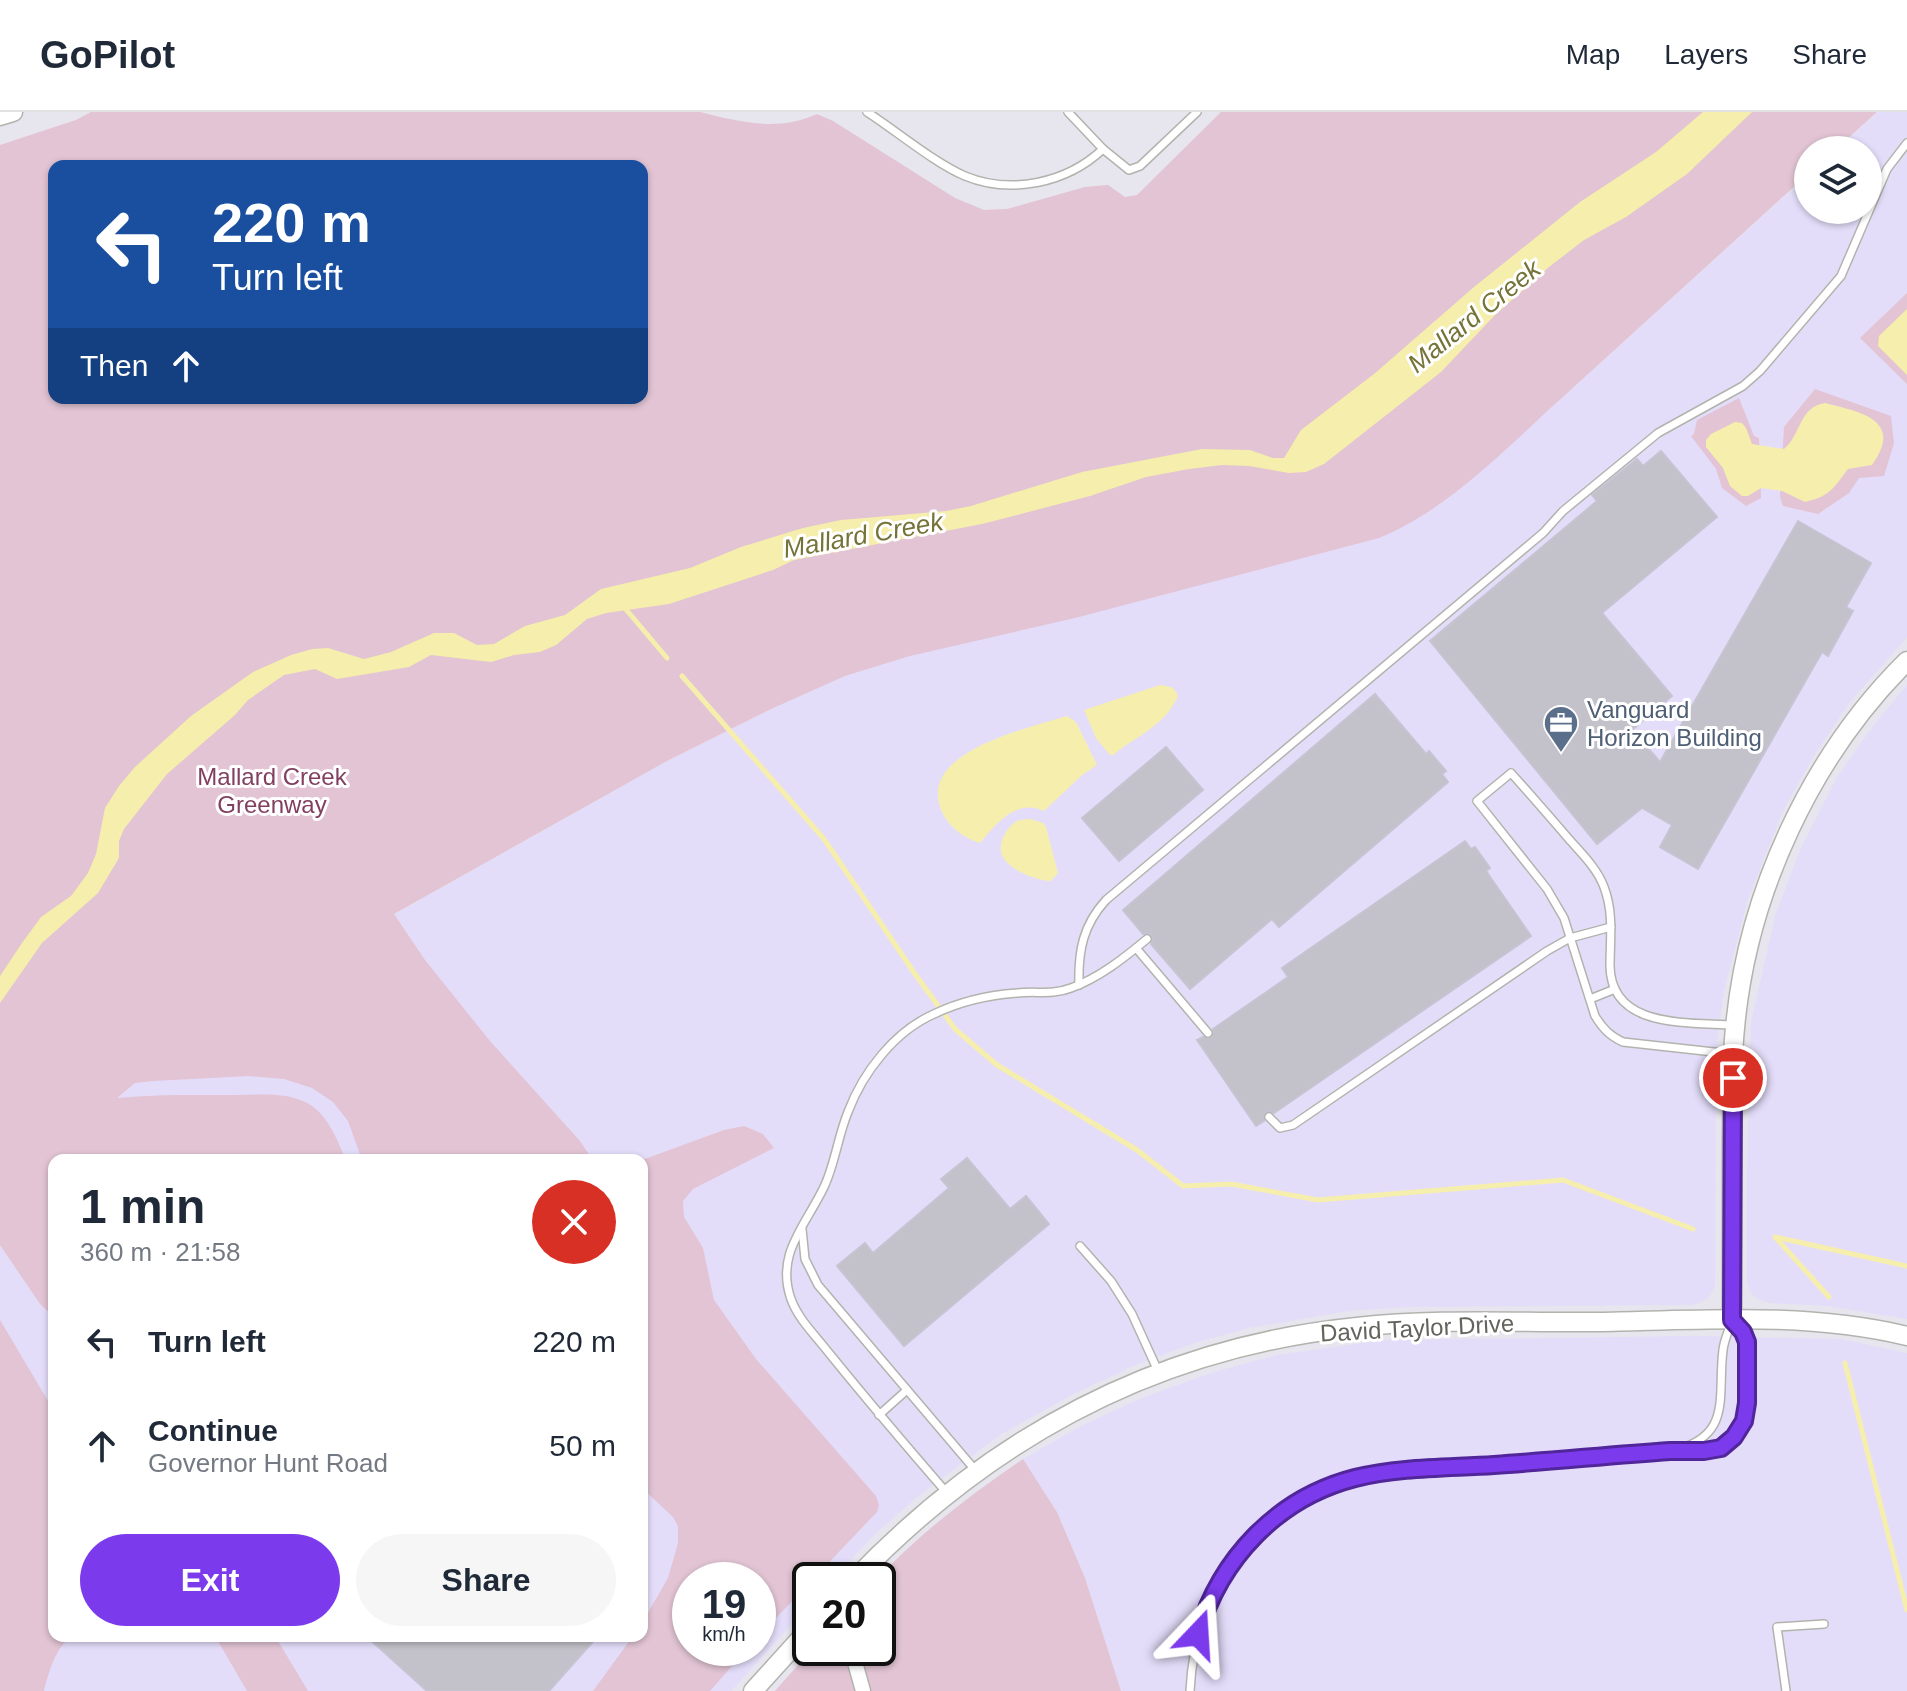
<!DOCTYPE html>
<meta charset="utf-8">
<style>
body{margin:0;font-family:Arial,sans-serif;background:#f6f6f7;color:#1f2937;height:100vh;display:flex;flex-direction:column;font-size:30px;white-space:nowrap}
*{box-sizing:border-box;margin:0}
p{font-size:26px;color:#747a83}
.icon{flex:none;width:44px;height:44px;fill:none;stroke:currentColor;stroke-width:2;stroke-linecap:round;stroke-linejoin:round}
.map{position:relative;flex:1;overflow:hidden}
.details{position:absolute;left:48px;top:1042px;width:600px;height:488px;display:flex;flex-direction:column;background:#fff;border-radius:16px;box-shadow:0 2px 6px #0004}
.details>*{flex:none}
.guide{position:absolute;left:48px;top:48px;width:600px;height:244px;border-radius:16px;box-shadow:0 2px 6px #0004;background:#1a4fa0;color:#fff;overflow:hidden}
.tools{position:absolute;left:1794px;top:24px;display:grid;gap:16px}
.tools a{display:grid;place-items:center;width:88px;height:88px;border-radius:50%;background:#fff;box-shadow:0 2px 6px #0004;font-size:40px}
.speed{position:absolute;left:672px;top:1450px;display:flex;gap:16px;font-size:40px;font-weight:700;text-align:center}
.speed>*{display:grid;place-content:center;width:104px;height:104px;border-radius:50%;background:#fff;box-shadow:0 2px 6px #0004;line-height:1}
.speed small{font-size:20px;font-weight:400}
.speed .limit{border:4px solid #111;border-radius:12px;background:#fff;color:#111}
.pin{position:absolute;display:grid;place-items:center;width:68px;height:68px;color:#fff;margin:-34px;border:4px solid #fff;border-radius:50%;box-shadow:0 2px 8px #0007}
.me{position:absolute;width:88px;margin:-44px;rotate:20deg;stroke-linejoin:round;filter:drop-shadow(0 0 6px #0008)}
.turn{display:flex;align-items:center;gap:28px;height:168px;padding:0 32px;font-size:36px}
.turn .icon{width:104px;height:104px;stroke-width:2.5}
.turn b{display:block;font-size:56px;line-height:68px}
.then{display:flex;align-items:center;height:76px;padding:0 32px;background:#0003;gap:16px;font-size:30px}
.round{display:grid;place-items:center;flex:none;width:84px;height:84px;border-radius:42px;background:#f6f6f7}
.head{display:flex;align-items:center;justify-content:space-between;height:136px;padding:0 32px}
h1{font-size:48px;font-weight:600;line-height:60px}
.button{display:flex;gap:16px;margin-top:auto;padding:16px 32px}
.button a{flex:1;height:92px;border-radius:48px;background:#7c3aed;color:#fff;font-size:32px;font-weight:600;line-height:92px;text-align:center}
.button a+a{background:#f6f6f7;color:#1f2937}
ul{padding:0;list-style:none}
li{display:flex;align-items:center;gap:24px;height:104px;padding:0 32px}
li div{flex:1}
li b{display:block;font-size:30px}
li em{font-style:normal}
header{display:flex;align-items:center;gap:48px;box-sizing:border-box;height:112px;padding:0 40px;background:#fff;border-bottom:2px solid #e0e1e3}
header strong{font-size:38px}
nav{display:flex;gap:44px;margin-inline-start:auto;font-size:28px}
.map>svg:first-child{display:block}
.commercial{fill:#e4ddfa;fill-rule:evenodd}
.green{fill:#e2c4d4;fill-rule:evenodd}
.water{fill:#f6eeac}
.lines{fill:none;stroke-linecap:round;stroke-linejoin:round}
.stream{stroke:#f6eeac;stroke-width:5}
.building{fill:#c3c1c9;stroke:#c6c4d2;stroke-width:2}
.service-casing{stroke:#b3b3ae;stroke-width:10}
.minor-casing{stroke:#b3b3ae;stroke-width:17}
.tertiary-casing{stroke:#b3b3ae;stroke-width:21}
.service{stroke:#fff;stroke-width:7}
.minor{stroke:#fff;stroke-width:14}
.tertiary{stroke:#fff;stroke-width:18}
.route-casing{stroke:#51269a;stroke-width:20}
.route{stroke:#7c3aed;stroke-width:14}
.labels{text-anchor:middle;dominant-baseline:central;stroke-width:6;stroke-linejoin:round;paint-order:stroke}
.service-label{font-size:24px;fill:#4e5e75;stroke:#fff;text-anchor:start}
.park-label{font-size:24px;fill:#813e5f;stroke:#fff}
.street-label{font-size:24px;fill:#64645d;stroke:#fff}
.water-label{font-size:26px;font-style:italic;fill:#757337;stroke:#fff}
</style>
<header>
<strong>GoPilot</strong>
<nav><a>Map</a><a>Layers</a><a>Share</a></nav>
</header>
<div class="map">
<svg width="1907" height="1579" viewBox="0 0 1907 1579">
<rect width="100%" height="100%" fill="#e7e5ed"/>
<g class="commercial">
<path d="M1878,0H1907V525L1850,590L1812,647L1783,699L1748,787L1724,879L1716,937L1715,1175L1707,1187L1693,1193L1409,1195L1348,1199L1249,1216L1198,1230L1140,1251L1075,1281L1000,1323L917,1385L871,1426L832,1468H810V1492L731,1579H0V1078L100,997L200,923L327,840L667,649L769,598L845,564L910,544L1510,333L1808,63V98H1868V38H1836ZM54,1048H642V1524H54ZM690,1468H758V1536H690Z"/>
<path d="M1907,573V1207L1827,1194L1770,1191L1755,1186L1749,1178L1747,1169V1056L1751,911L1775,804L1800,738L1837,665L1873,614Z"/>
<path d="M1691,1224L1841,1227L1907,1241V1579H1121L1085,1466L1057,1400L1023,1347L1083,1313L1144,1285L1214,1260L1277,1243L1384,1228Z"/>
</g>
<g class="green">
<path d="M91,0H700C740,10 778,20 817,2L833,9L955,86L984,98L1007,97L1085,75L1108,73L1125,85L1137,83L1221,0H1877L1835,38H1808V62C1727,136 1646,209 1565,283C1508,334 1450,397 1379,426L1075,506L910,544L845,564L769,598L667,649L394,802L425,848L490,929L580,1029L590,1044L600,1048H362L348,1009L333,990L312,976L284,967L248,964L154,969L135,971L117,986C157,982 196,983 235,983C257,983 283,980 303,989C327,999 336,1026 346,1048H54V1205L40,1192L0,1133V33L76,8ZM54,54H642V286H54Z"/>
<path d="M1907,181V272L1860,226Z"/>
<path d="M1815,277L1891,304L1894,331L1884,364L1859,366L1849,381L1818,402L1783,394L1780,385L1784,315Z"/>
<path d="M1739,286L1754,324L1759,326L1761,386L1746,394L1722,376L1716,357L1691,324L1694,322L1697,308Z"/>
<path d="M744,1014L763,1022L774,1036L693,1077L683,1089L684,1105L703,1136L714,1188L756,1247L876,1384L879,1393L877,1400L758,1525V1468H690V1536H748L710,1579H593L633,1524H642V1511L668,1466L678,1431V1414L673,1405L642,1376V1048L724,1018Z"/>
<path d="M0,1208L54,1299V1524H73C56,1533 48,1562 44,1579H0Z"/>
<path d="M1023,1347L1057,1400L1085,1466L1121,1579H775L813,1536H878V1468H876C920,1421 970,1383 1023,1347Z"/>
<path d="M215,1524H275L308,1579H247Z"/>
</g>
<g class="water">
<path d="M1703,0H1752L1687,62L1626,105L1584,128L1549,155L1495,203L1441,260L1324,352L1306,360L1289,361L1249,354L1222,353L1189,357L1146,365L1090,384L982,412L794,448L773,458L669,492L606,501L587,507L556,533L540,540L514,543L491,550L431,543L409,555L337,567L315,557L284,563L248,588L235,603L167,662L124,717L119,729V746L98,781L42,831L0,891V864L22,831L41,805L71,784L88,761L96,742L105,696L119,674L135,655L191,604L253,560L291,543L312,537L328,536L364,547L391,540L434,521H454L477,533L494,532L525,514L565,503L601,477L690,456L741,435L803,416L841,408L946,399L971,394L1082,360L1202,337L1250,338L1273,346H1284L1301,318L1374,262L1474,175L1580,90L1656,40Z"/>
<path d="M1907,197V263L1878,234L1879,224Z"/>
<path d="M1825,291C1859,300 1905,307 1872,353L1848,357C1833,377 1830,384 1805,390L1782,379L1761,376L1748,384H1742L1730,374L1723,356L1706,335V328L1711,322L1735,310L1742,311L1746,316L1752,332L1784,337C1801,323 1799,295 1825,291Z"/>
<path d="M1160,573C1169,574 1175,575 1178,584C1165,614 1136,624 1113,643H1110L1096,626L1084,598Z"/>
<path d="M1067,604L1076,610L1097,653L1082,663L1044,699C1016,686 996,712 980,731C963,726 946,713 940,695C921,638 1030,616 1067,604Z"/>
<path d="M1030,707L1043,711L1046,715L1058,761L1051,769C1037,769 1008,758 1002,743C997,732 1007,714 1017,709C1018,708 1028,707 1030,707Z"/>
</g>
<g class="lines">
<g class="stream">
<path d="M624,495L667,546"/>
<path d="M682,564L824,727L915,862L955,917L997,953L1137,1038L1183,1074L1231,1072L1318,1088L1563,1068L1693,1117"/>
<path d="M1775,1125L1907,1154"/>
<path d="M1776,1126L1829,1185"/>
<path d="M1845,1251L1907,1498"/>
</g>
</g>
<g class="building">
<path d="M1661,339L1717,405L1602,501L1672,584L1632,618L1660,650L1798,409L1871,451L1846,495L1853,499L1828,544L1822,540L1698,757L1660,735L1672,713L1642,696L1597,732L1430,529L1597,389L1592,383L1637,347L1643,354Z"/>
<path d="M1375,582L1426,642L1429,639L1446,659L1442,662L1448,670L1279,815L1272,807L1190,877L1151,832L1153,827L1151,822H1143L1123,798Z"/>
<path d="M1166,635L1203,678L1119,749L1082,706Z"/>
<path d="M1465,729L1471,737L1475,735L1490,756L1486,759L1531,824L1274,1001L1265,1000L1264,1009L1256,1014L1197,928L1203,925L1212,926L1213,917L1288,865L1282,856Z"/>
<path d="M967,1046L1010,1097L1026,1084L1049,1112L904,1234L837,1154L865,1131L873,1141L949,1076L941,1067Z"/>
<path d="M366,1524H598L549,1579H427Z"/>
</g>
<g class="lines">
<defs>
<g id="service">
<path d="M867,0C895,18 936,52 965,64C1011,83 1067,71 1103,37"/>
<path d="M1068,0L1103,37L1129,58L1140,54L1197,0"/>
<path d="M1136,836L1208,921"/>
<path d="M1079,873C1078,839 1083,813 1106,788L1543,421L1563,399L1658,321L1743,274L1760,259L1841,164L1887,57L1907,31"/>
<path d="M1590,887L1615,877"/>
<path d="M1732,942L1623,930C1610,924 1603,917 1595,904L1564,806L1547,777L1477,689L1511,661C1530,682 1549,704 1568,726C1581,741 1597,756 1604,775C1614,801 1610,827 1610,854C1611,917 1688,910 1733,913"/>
<path d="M1269,1005L1280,1016L1293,1013L1547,839L1570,826L1611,815"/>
<path d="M802,1117L805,1147L818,1173L976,1359"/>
<path d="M1080,1134L1111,1169L1132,1202L1158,1259"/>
<path d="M879,1303L907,1278"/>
<path d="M947,1381C907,1335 868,1289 829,1241C816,1224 798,1207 791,1187C775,1142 806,1113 824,1075C835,1052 838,1024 848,1000C863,960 895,919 934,902C959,890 989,883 1017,881C1035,879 1053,883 1071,876C1099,866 1124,846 1147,827"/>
<path d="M1190,1579C1195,1470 1265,1381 1374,1362L1670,1339H1704L1721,1336L1734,1325L1744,1309L1747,1291V1230L1743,1220L1732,1208C1729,1218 1724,1228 1723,1238C1717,1284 1734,1326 1670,1339"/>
<path d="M1786,1579L1777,1515L1824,1512"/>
</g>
<path id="minor" d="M851,1536L863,1579"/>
<g id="tertiary">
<path d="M0,4L13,0"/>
<path d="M1732,1208C1732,1147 1732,1086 1732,1026C1733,989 1731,953 1735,916C1747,782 1811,644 1907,549"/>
<path d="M854,1468C992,1324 1157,1235 1357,1215C1437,1206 1519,1211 1599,1210C1702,1208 1806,1200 1907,1224"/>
<path d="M753,1579L810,1516"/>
</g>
</defs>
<use href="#service" class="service-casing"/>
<use href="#minor" class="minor-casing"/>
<use href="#tertiary" class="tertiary-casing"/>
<use href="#service" class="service"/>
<use href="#minor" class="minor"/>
<use href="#tertiary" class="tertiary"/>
</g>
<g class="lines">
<defs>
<path id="route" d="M1198,1522C1220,1447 1277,1386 1355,1366C1399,1355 1448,1356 1494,1353C1553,1349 1612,1343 1670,1339H1704L1721,1336L1734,1325L1744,1309L1747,1291V1230L1743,1220L1732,1208L1733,966"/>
</defs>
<use href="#route" class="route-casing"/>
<use href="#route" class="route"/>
</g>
<defs>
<symbol id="office-pin" viewBox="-11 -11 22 30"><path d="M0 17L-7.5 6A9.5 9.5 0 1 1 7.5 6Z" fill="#5c6f8a" stroke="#fff"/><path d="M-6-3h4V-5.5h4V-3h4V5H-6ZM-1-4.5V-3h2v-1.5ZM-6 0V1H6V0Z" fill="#fff"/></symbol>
</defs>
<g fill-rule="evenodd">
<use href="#office-pin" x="1541" y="591" width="40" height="54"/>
</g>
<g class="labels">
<g class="service-label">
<text x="1587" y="597">Vanguard<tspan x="1587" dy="28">Horizon Building</tspan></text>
</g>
<g class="park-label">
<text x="272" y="664">Mallard Creek<tspan x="272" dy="28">Greenway</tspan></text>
</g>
<g class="street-label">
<text transform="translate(1417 1216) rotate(-3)">David Taylor Drive</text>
</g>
<g class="water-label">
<text transform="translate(1474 204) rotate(-39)">Mallard Creek</text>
<text transform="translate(863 423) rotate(-10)">Mallard Creek</text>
</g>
</g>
</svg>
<div class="tools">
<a><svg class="icon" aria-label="layers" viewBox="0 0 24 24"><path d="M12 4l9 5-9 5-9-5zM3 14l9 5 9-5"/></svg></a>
</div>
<div class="speed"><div>19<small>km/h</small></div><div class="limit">20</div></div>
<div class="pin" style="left:1733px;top:966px;background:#d93025"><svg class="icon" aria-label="arrive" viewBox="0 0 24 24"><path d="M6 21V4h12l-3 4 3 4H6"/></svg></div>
<svg class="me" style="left:1198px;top:1522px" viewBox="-20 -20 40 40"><path d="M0-17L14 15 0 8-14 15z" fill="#7c3aed" stroke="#fff" stroke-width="4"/></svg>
<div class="guide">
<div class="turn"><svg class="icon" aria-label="left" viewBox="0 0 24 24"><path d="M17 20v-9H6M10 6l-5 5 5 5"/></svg><div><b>220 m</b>Turn left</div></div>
<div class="then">Then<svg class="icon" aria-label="ahead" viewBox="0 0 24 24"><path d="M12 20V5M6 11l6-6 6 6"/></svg></div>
</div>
<section class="details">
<div class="head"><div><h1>1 min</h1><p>360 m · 21:58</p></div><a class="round" style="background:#d93025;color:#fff"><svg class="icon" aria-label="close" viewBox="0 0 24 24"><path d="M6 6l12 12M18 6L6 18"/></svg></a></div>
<ul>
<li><svg class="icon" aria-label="left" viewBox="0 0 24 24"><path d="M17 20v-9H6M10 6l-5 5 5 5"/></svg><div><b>Turn left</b></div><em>220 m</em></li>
<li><svg class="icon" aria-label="ahead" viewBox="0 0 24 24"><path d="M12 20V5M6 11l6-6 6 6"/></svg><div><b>Continue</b><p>Governor Hunt Road</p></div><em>50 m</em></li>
</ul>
<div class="button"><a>Exit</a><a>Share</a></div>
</section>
</div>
